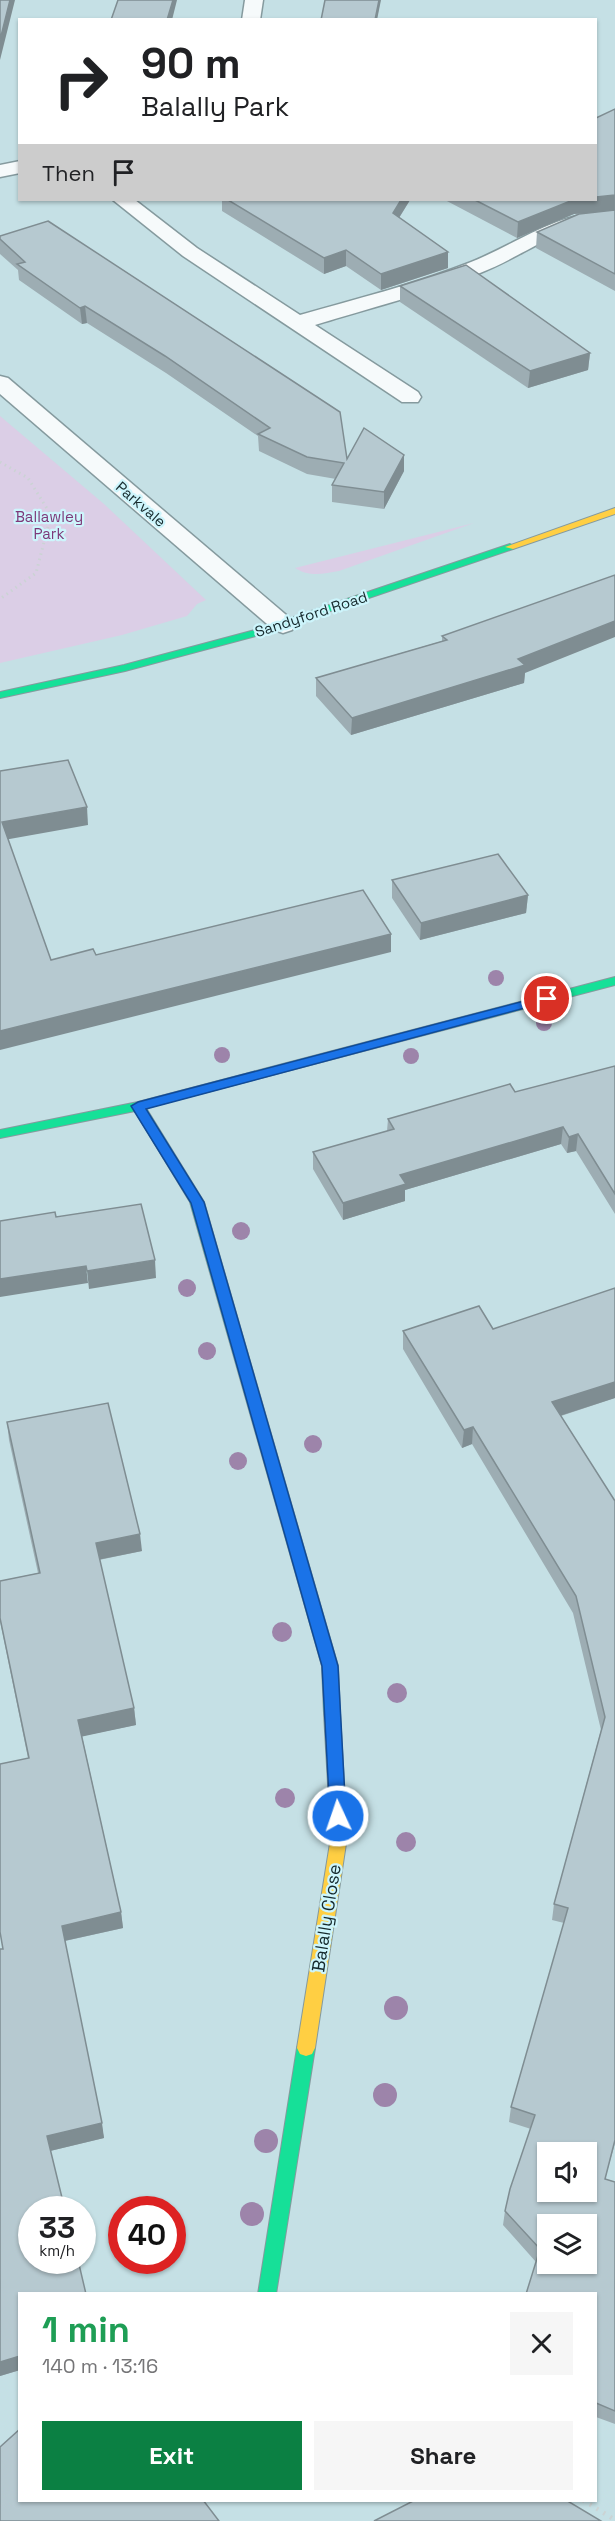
<!DOCTYPE html>
<meta charset="utf-8">
<style>
body{margin:0;font-family:"Space Grotesk",sans-serif;background:#f6f6f6;color:#202124;height:100vh;display:flex;flex-direction:column;font-size:22px;white-space:nowrap}
*{box-sizing:border-box;margin:0}
p{font-size:20px;color:#757577}
.icon{flex:none;width:33px;height:33px;fill:none;stroke:currentColor;stroke-width:2;stroke-linecap:round;stroke-linejoin:round}
.map{position:relative;flex:1;overflow:hidden}
.drawer{position:absolute;left:18px;top:2292px;width:579px;height:210px;display:flex;flex-direction:column;background:#fff;border-radius:0px;box-shadow:0 2px 4px #0004}
.drawer>*{flex:none}
.banner{position:absolute;left:18px;top:18px;width:579px;height:183px;border-radius:0px;box-shadow:0 2px 4px #0004;background:#fff;color:#202124;overflow:hidden}
.fabs{position:absolute;left:537px;top:2142px;display:grid;gap:12px}
.fabs a{display:grid;place-items:center;width:60px;height:60px;border-radius:0px;background:#fff;box-shadow:0 2px 4px #0004;font-size:30px}
.speed{position:absolute;left:18px;top:2196px;display:flex;gap:12px;font-size:30px;font-weight:700;text-align:center}
.speed>*{display:grid;place-content:center;width:78px;height:78px;border-radius:50%;background:#fff;box-shadow:0 2px 4px #0004;line-height:1}
.speed small{font-size:15px;font-weight:400}
.speed .limit{border:9px solid #d22;background:#fff;color:#111}
.pin{position:absolute;display:grid;place-items:center;width:51px;height:51px;color:#fff;margin:-26px;border:3px solid #fff;border-radius:50%;box-shadow:0 2px 6px #0007}
.me{position:absolute;width:66px;margin:-33px;rotate:357deg;stroke-linejoin:round;filter:drop-shadow(0 0 4px #0008)}
.turn{display:flex;align-items:center;gap:21px;height:126px;padding:0 24px;font-size:27px}
.turn .icon{width:78px;height:78px;stroke-width:2.5}
.turn b{display:block;font-size:42px;line-height:51px}
.then{display:flex;align-items:center;height:57px;padding:0 24px;background:#0003;gap:12px;font-size:22px}
.round{display:grid;place-items:center;flex:none;width:63px;height:63px;border-radius:0px;background:#f6f6f6}
.headline{display:flex;align-items:center;justify-content:space-between;height:102px;padding:0 24px}
h1{font-size:36px;font-weight:600;line-height:45px;color:#1e9e55}
.button{display:flex;gap:12px;margin-top:auto;padding:12px 24px}
.button a{flex:1;height:69px;border-radius:0px;background:#0b8043;color:#fff;font-size:24px;font-weight:600;line-height:69px;text-align:center}
.button a+a{background:#f6f6f6;color:#202124}
.map>svg:first-child{display:block}
.green{fill:#dbcee6}
.lines{fill:none;stroke-linecap:round;stroke-linejoin:round}
.street-casing{stroke:#859a9e;stroke-width:3}
.fast-casing{stroke:#859a9e;stroke-width:2}
.slow-casing{stroke:#859a9e;stroke-width:2}
.path-far1{stroke:#cbd3d4;stroke-width:3;stroke-dasharray:1.5 4;stroke-linecap:butt}
.path{stroke:#cbd3d4;stroke-width:4.5;stroke-dasharray:2 6;stroke-linecap:butt}
.street{fill:#f6fafb;fill-rule:evenodd}
.fast{fill:#16e098;fill-rule:evenodd}
.slow{fill:#ffcf43;fill-rule:evenodd}
.tree{fill:#9d84aa}
.wall{fill:#9dadb3}
.shaded-wall{fill:#7f8d92}
.building{fill:#b6c9d0;stroke:#7f8d92;stroke-width:1.5;fill-rule:evenodd}
.route{fill:#1a73e8;stroke:#114b97;stroke-width:1.5}
.labels{text-anchor:middle;dominant-baseline:central;stroke-width:4.5;stroke-linejoin:round;paint-order:stroke}
.far-street-label{font-size:15px;fill:#15292c;stroke:#cdf5fc}
.far-park-label{font-size:15px;fill:#7d3979;stroke:#cdf5fc}
.street-label{font-size:18px;fill:#15292c;stroke:#cdf5fc}
</style>
<div class="map">
<svg width="615" height="2521" viewBox="0 0 615 2521">
<rect width="100%" height="100%" fill="#c5e0e5"/>
<g class="green">
<path d="M0,416L104,504L206,600L197,604L187,616L122,635L0,663Z"/>
<path d="M474,523L339,571C323,574 309,577 295,568Z"/>
</g>
<g class="lines">
<defs>
<g id="street">
<path d="M245,0H263L260,20H242Z"/>
<path d="M20,161V173L0,177V165Z"/>
<path d="M113,200H135L197,248L300,315C356,299 412,285 466,264C519,244 556,210 615,212V224C560,222 529,254 480,273C426,294 370,308 315,325L418,392L421,397L418,402H402L183,256Z"/>
<path d="M0,376L8,378L292,620L296,625L292,630L283,633L274,630L0,394Z"/>
</g>
<g id="fast">
<path d="M510,544L515,547L513,549L263,634L125,671L0,698V692L124,665L255,630Z"/>
<path d="M615,977V985L146,1108L204,1202L338,1666L340,1713L338,1718L332,1720L326,1718L324,1713L322,1666L190,1202L135,1111L0,1138V1130L138,1102Z"/>
<path d="M306,2040L312,2042L315,2048L276,2294H258L297,2048L300,2042Z"/>
</g>
<g id="slow">
<path d="M615,508V514L513,549L505,547Z"/>
<path d="M332,1706L338,1708L340,1713L347,1837L315,2048L312,2054L306,2056L300,2054L297,2048L331,1837L324,1713L326,1708Z"/>
</g>
</defs>
<use href="#street" class="street-casing"/>
<use href="#fast" class="fast-casing"/>
<use href="#slow" class="slow-casing"/>
<path class="path-far1" d="M0,462L28,478L51,515L36,573L0,599"/>
<path class="path" d="M583,2500L615,2520"/>
<use href="#street" class="street"/>
<use href="#fast" class="fast"/>
<use href="#slow" class="slow"/>
</g>
<g class="tree">
<circle cx="496" cy="978" r="8"/>
<circle cx="544" cy="1023" r="8"/>
<circle cx="222" cy="1055" r="8"/>
<circle cx="411" cy="1056" r="8"/>
<circle cx="241" cy="1231" r="9"/>
<circle cx="187" cy="1288" r="9"/>
<circle cx="207" cy="1351" r="9"/>
<circle cx="313" cy="1444" r="9"/>
<circle cx="238" cy="1461" r="9"/>
<circle cx="282" cy="1632" r="10"/>
<circle cx="397" cy="1693" r="10"/>
<circle cx="285" cy="1798" r="10"/>
<circle cx="406" cy="1842" r="10"/>
<circle cx="396" cy="2008" r="12"/>
<circle cx="385" cy="2095" r="12"/>
<circle cx="266" cy="2141" r="12"/>
<circle cx="252" cy="2214" r="12"/>
</g>
<g class="wall">
<path d="M615,109V291L536,248L537,232L603,212L574,214L517,238L445,200H596Z"/>
<path d="M222,200H410L399,218L448,252V268L381,290L346,266L324,274L222,211Z"/>
<path d="M0,236L347,459L404,471L384,509L332,502V485L336,479L307,474L259,451L258,436L166,373L87,323L82,324L19,280L18,270L0,254Z"/>
<path d="M400,286L590,353L588,370L528,388L400,302Z"/>
<path d="M442,636L525,673L524,683L351,735L316,696V678L442,641Z"/>
<path d="M392,880L528,895L526,913L420,940L392,898Z"/>
<path d="M615,1066V1214L576,1151L567,1153L561,1144L405,1190V1201L343,1220L313,1169V1152L387,1131L388,1119L515,1092Z"/>
<path d="M615,1288V1398L561,1416L615,1501V2143L605,2179L615,2182V2424L596,2417V2294L536,2262L503,2225L505,2211L531,2129L509,2122L511,2107L564,1923L552,1920L554,1904L601,1730L573,1613L472,1444L462,1448L403,1349V1331L493,1329Z"/>
<path d="M7,1422L142,1551L99,1560L134,1708L136,1725L82,1736L121,1912L123,1928L65,1941L104,2138L50,2151L20,2370L0,2376V1949H3L28,1758L0,1621V1581L38,1573L9,1440Z"/>
</g>
<g class="shaded-wall">
<path d="M10,0H15L0,60V40Z"/>
<path d="M173,0H177L172,20H167Z"/>
<path d="M379,0H381L377,20H375Z"/>
<path d="M615,195V211L574,214L517,238L518,222L573,200H596V197Z"/>
<path d="M401,200H410L392,229L393,213Z"/>
<path d="M346,250V266L324,274V258Z"/>
<path d="M448,252V268L381,290V274Z"/>
<path d="M85,306L87,323L82,324L80,308Z"/>
<path d="M590,353L588,370L528,388L530,371Z"/>
<path d="M404,455V471L384,509V492Z"/>
<path d="M615,621V637L525,673L524,683L351,735L352,718L518,659Z"/>
<path d="M87,807L88,825L4,840L2,822Z"/>
<path d="M528,895L526,913L420,940L421,923Z"/>
<path d="M391,934V952L0,1050V1031Z"/>
<path d="M563,1127L561,1144L405,1190V1201L343,1220V1203L400,1175Z"/>
<path d="M578,1134L576,1151L567,1153L569,1137Z"/>
<path d="M155,1260L156,1278L89,1289L87,1271Z"/>
<path d="M86,1266L88,1283L0,1297V1279Z"/>
<path d="M615,1382V1398L550,1419L552,1402Z"/>
<path d="M473,1427L472,1444L462,1448L464,1430Z"/>
<path d="M140,1534L142,1551L97,1560L96,1543Z"/>
<path d="M134,1708L136,1725L80,1737L78,1720Z"/>
<path d="M121,1912L123,1928L64,1941L62,1926Z"/>
<path d="M102,2123L104,2138L50,2151L47,2136Z"/>
<path d="M20,2356V2370L0,2376V2362Z"/>
</g>
<g class="building">
<path d="M0,0H10L0,40Z"/>
<path d="M118,0H173L167,20H111Z"/>
<path d="M325,0H379L375,20H321Z"/>
<path d="M615,109V195L596,197V118Z"/>
<path d="M228,200H401L393,213L448,252L381,274L346,250L324,258Z"/>
<path d="M475,200H573L518,222Z"/>
<path d="M615,210V274L537,232L579,214Z"/>
<path d="M48,221L340,412L347,459L364,428L404,455L384,492L332,485L344,463L307,457L258,434L270,428L165,356L85,306L80,308L17,264L25,262L0,239V236Z"/>
<path d="M466,265L590,353L530,371L400,286Z"/>
<path d="M615,575V621L518,659L525,665L352,718L316,678L447,640L442,636Z"/>
<path d="M68,760L87,807L2,822L51,960L93,949L96,955L363,890L391,934L0,1031V771Z"/>
<path d="M498,854L528,895L421,923L392,880Z"/>
<path d="M615,1066V1194L578,1134L569,1137L563,1127L400,1175L406,1184L343,1203L313,1152L394,1129L388,1119L510,1084L515,1092Z"/>
<path d="M141,1204L155,1260L87,1271L86,1266L0,1279V1221L55,1212L56,1217Z"/>
<path d="M615,1288V1382L552,1402L615,1501V2140L605,2179L615,2182V2411L596,2403V2294H526L540,2249L505,2211L510,2189L535,2115L511,2107L568,1908L554,1904L605,1717L576,1596L473,1427L464,1430L403,1331L479,1306L493,1329ZM548,2152H586V2192H548ZM548,2224H586V2264H548Z"/>
<path d="M108,1403L140,1534L96,1543L134,1708L78,1720L121,1912L62,1926L102,2123L47,2136L65,2210H32V2260H78L86,2294H20V2356L0,2362V1949H3L0,1932V1764L29,1758L0,1618V1581L40,1573L7,1422Z"/>
<path d="M20,2429V2500H203L219,2521H0V2447Z"/>
<path d="M415,2500H566L601,2521H374Z"/>
</g>
<path class="route" d="M547,995L553,999L551,1001L146,1109L204,1202L338,1666L346,1816L344,1821L338,1823L332,1821L330,1816L322,1666L310,1624L191,1203L131,1106L138,1102Z"/>
<g class="labels">
<g class="far-street-label">
<text transform="translate(141 504) rotate(41)">Parkvale</text>
<text transform="translate(311 614) rotate(-18)">Sandyford Road</text>
</g>
<g class="far-park-label">
<text x="49" y="516">Ballawley<tspan x="49" dy="17">Park</tspan></text>
</g>
<g class="street-label">
<text transform="translate(326 1918) rotate(-81)">Balally Close</text>
</g>
</g>
</svg>
<div class="fabs">
<a><svg class="icon" aria-label="sound" viewBox="0 0 24 24"><path d="M4 9h4l5-4v14l-5-4H4zM17 9q2 3 0 6"/></svg></a>
<a><svg class="icon" aria-label="layers" viewBox="0 0 24 24"><path d="M12 4l9 5-9 5-9-5zM3 14l9 5 9-5"/></svg></a>
</div>
<div class="speed"><div>33<small>km/h</small></div><div class="limit">40</div></div>
<div class="pin" style="left:547px;top:999px;background:#d93025"><svg class="icon" aria-label="arrive" viewBox="0 0 24 24"><path d="M6 21V4h12l-3 4 3 4H6"/></svg></div>
<svg class="me" style="left:338px;top:1816px" viewBox="-20 -20 40 40"><circle r="17" fill="#1a73e8" stroke="#fff" stroke-width="3"/><path d="M0-11L8 9 0 5-8 9z" fill="#fff"/></svg>
<div class="banner">
<div class="turn"><svg class="icon" aria-label="right" viewBox="0 0 24 24"><path d="M7 20v-9h11M14 6l5 5-5 5"/></svg><div><b>90 m</b>Balally Park</div></div>
<div class="then">Then<svg class="icon" aria-label="arrive" viewBox="0 0 24 24"><path d="M6 21V4h12l-3 4 3 4H6"/></svg></div>
</div>
<section class="drawer">
<div class="headline"><div><h1>1 min</h1><p>140 m · 13:16</p></div><a class="round"><svg class="icon" aria-label="close" viewBox="0 0 24 24"><path d="M6 6l12 12M18 6L6 18"/></svg></a></div>
<div class="button"><a>Exit</a><a>Share</a></div>
</section>
</div>
